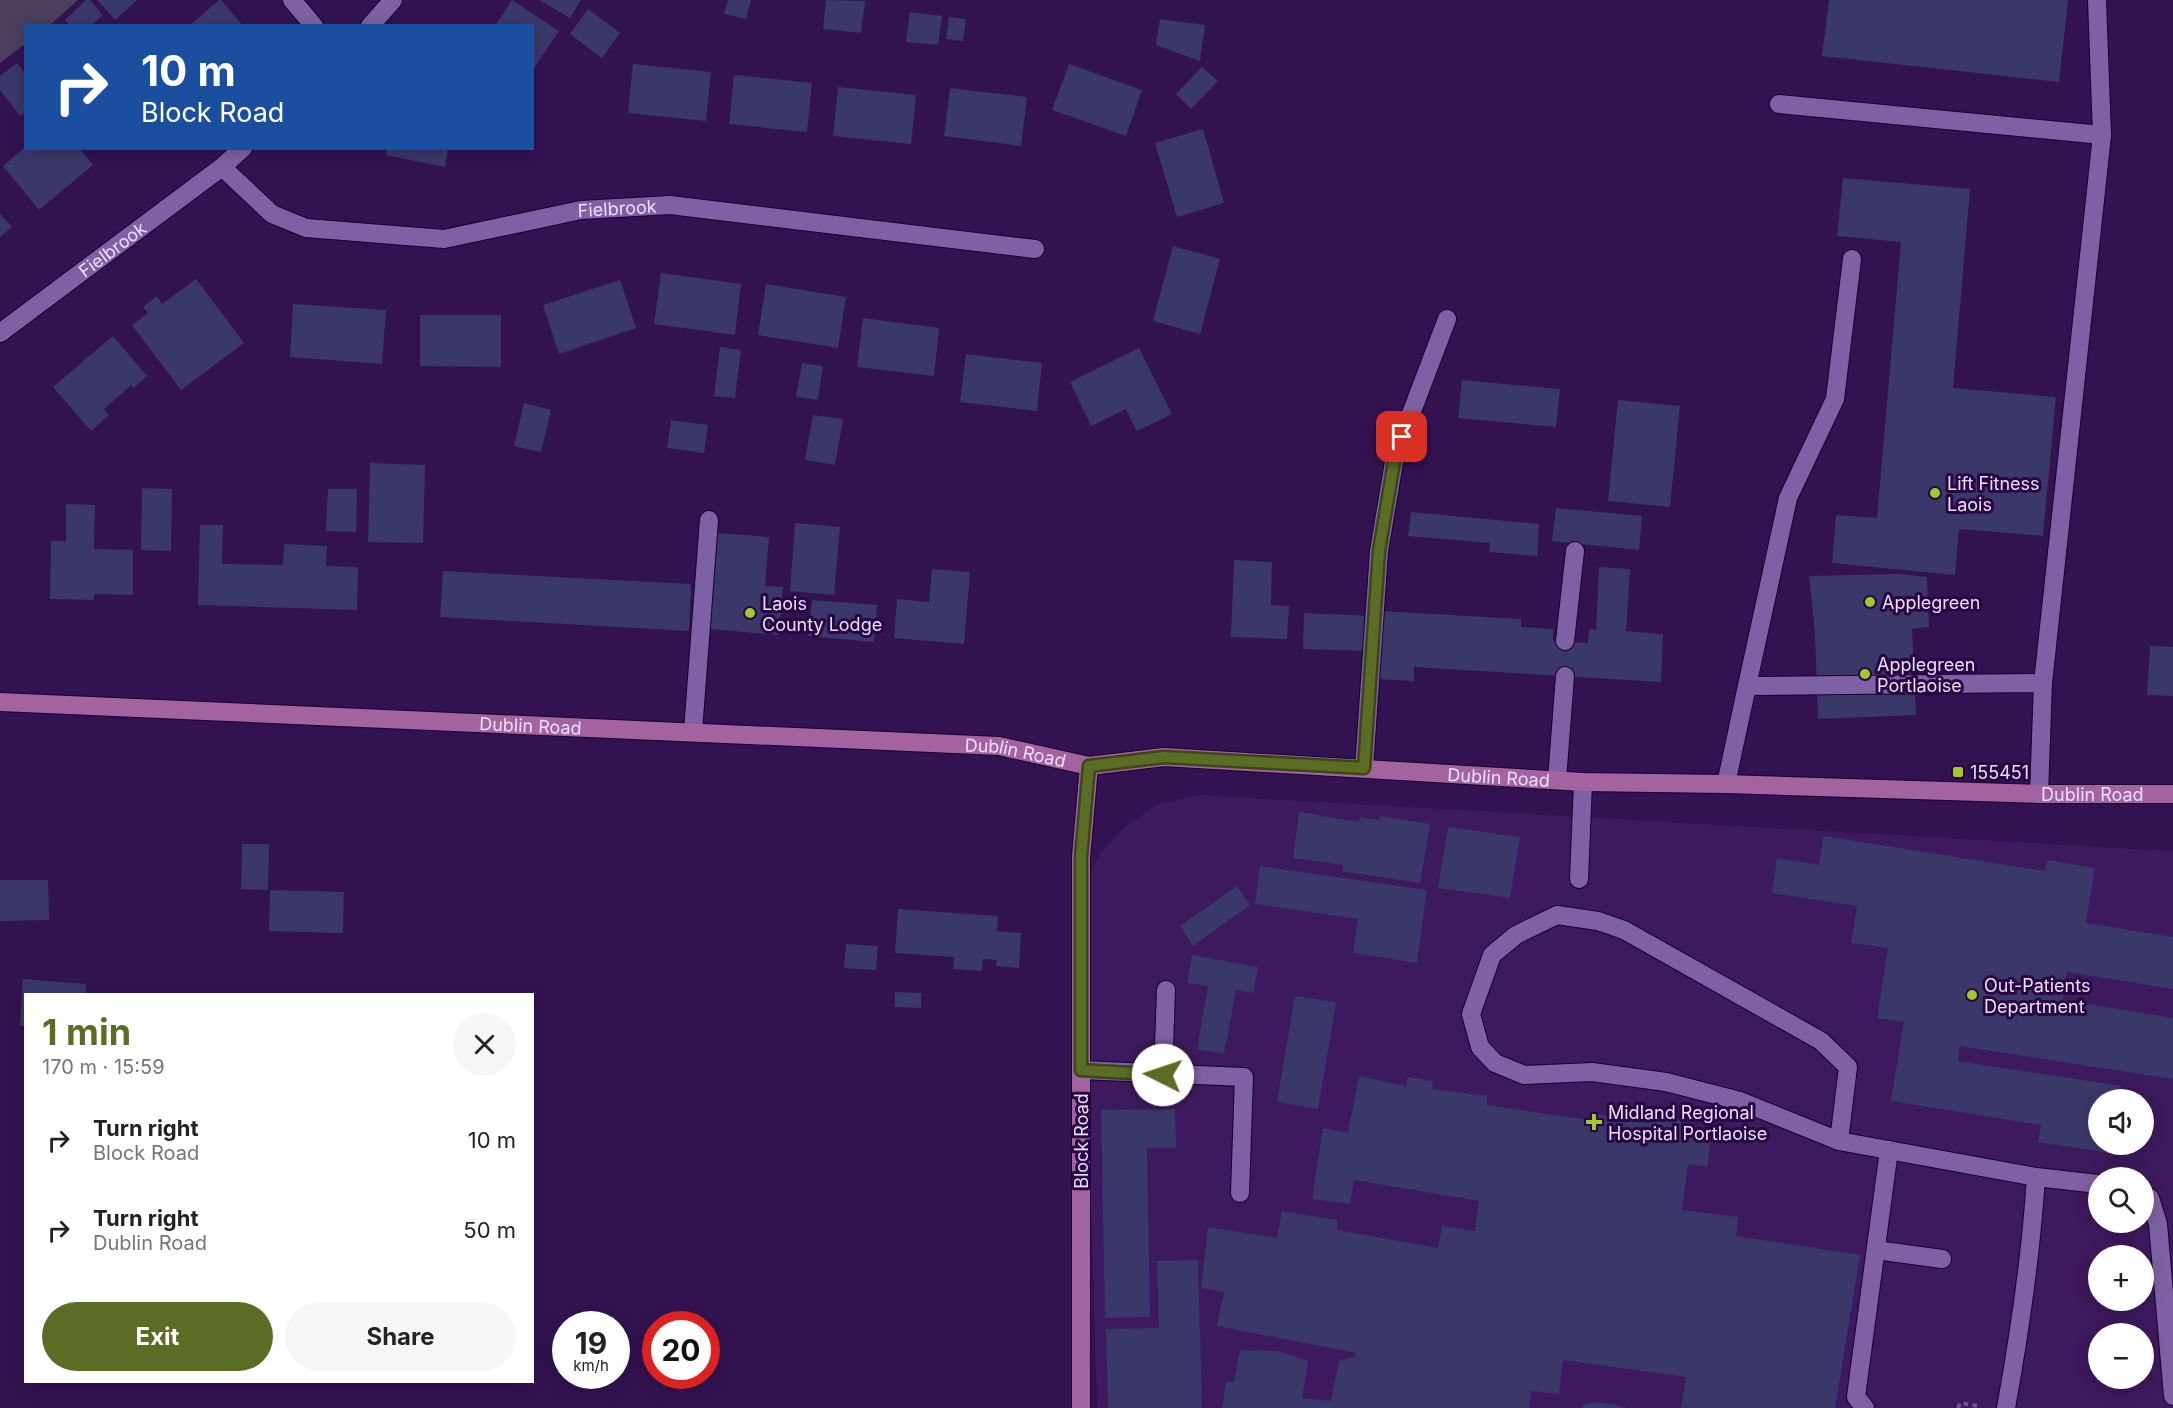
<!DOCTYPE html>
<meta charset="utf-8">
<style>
body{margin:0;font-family:Inter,sans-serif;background:#f6f6f6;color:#222;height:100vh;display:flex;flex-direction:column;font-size:22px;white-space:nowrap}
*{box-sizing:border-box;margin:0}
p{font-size:20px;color:#767676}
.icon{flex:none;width:33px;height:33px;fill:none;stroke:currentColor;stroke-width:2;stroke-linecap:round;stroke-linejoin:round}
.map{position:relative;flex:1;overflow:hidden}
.drawer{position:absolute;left:24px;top:993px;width:510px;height:390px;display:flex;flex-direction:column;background:#fff;border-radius:0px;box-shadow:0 3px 15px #0003}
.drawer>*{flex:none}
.top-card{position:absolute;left:24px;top:24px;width:510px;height:126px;border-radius:0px;box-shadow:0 3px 15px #0003;background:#1a4fa0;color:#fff;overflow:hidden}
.controls{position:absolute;left:2088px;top:1089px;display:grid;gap:12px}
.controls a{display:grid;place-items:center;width:66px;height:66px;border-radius:50%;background:#fff;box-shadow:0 3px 15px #0003;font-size:30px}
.speed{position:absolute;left:552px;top:1311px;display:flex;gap:12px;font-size:30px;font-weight:700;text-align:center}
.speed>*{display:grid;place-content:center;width:78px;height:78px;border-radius:50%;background:#fff;box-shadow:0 3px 15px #0003;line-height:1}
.speed small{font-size:15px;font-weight:400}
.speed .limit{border:9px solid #d22;background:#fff;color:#111}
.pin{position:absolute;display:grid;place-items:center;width:51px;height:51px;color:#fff;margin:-26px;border-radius:12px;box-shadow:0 3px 9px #0006}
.me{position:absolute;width:66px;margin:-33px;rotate:274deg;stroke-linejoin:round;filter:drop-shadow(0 0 4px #0008)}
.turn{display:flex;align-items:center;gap:21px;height:126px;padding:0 18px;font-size:27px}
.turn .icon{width:78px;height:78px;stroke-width:2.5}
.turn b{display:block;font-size:42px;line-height:51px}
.round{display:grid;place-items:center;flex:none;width:63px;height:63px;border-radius:32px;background:#f6f6f6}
.overview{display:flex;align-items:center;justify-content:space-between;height:102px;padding:0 18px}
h1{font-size:36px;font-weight:700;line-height:45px;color:#5b6d25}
.action{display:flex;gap:12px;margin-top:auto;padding:12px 18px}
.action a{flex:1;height:69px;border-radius:36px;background:#5b6d25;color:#fff;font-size:24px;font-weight:700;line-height:69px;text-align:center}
.action a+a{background:#f6f6f6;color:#222}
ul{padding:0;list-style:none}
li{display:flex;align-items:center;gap:18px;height:90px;padding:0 18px}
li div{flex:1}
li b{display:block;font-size:22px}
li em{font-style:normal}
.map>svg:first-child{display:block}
.built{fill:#3d195d;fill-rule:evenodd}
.green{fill:#4b3f5d}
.building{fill:#3a3869}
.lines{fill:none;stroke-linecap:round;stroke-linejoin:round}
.lane-casing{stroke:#18012c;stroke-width:20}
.street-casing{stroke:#18012c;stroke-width:20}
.secondary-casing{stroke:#18012c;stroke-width:20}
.path{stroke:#6d5488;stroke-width:4;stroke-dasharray:4.5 4.5;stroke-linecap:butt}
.lane{stroke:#7e61a4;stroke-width:18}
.street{stroke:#7e61a4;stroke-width:18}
.secondary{stroke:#a363a0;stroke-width:18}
.route-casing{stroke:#3b4718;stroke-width:15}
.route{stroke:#5b6d25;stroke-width:10}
.poi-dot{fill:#a1c929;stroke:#280644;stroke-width:2}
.labels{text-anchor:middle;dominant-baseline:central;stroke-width:6;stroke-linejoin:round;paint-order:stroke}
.street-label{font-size:18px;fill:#ebdffd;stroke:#280644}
.poi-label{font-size:18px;fill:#ebdffd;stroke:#280644;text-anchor:start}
</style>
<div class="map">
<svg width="2173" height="1408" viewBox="0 0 2173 1408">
<rect width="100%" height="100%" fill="#321250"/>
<path class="built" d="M1199,795L2173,851V1408H1097L1082,894L1099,855L1126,826L1157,804ZM2098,1100H2144V1144H2098ZM2098,1178H2144V1222H2098ZM2098,1256H2144V1300H2098ZM2098,1334H2144V1378H2098Z"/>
<path class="green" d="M0,0H78L50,25L26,26L25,44L0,63Z"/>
<g class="building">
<path d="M86,0H90L103,15L91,26H70L65,20Z"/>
<path d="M97,0H137L115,20Z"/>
<path d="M219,0H221L243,26H189Z"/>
<path d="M512,0L559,31L532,71V26H495Z"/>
<path d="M539,0H581L570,18Z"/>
<path d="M728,0H751L746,19L724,14Z"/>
<path d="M826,0L865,1L861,33L823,29Z"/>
<path d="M1829,0H2068L2059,82L1822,56Z"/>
<path d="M588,9L620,33L602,58L570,34Z"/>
<path d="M910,12L942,16L938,45L906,42Z"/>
<path d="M949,17L966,19L963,41L946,39Z"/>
<path d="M1160,19L1205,25L1200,61L1156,45Z"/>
<path d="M17,63L26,75V111L20,116L0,90V76Z"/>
<path d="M633,64L711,72L706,121L628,113Z"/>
<path d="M1069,64L1142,90L1126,136L1052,110Z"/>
<path d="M1202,67L1218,81L1191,109L1176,94Z"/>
<path d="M734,75L812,83L807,132L729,124Z"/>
<path d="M838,87L916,95L911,144L833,136Z"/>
<path d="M950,88L1027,97L1021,146L944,136Z"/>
<path d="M1203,129L1224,203L1177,217L1155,143Z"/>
<path d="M24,148H79L93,165L39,210L3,166Z"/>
<path d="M387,148H448L445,167L386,155Z"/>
<path d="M1843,178L1970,189L1953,388L2056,397L2043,536L1959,529L1955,575L1832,563L1836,515L1877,518L1901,242L1837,236Z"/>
<path d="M0,214L12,227L0,237Z"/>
<path d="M1173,246L1220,259L1200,334L1153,321Z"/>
<path d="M661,273L741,284L735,335L654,324Z"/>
<path d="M196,279L244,343L181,390L132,325L148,313L143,307L157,296L162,304Z"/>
<path d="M620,280L636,328L559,354L543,305Z"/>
<path d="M766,284L846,297L838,348L758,335Z"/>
<path d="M293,304L386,310L382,364L290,357Z"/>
<path d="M420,315H501V367L420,366Z"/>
<path d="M863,318L939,328L934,376L857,367Z"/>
<path d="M113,336L147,376L134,388L131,385L104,409L109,415L91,431L53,387Z"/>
<path d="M720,347L741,350L735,398L714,396Z"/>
<path d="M1139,348L1172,414L1137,431L1126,409L1091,426L1070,382Z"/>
<path d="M966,354L1042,363L1037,411L960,402Z"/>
<path d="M802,363L823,366L818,400L796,397Z"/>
<path d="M1462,380L1560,389L1556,427L1458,418Z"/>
<path d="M1618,400L1680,406L1670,507L1608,501Z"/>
<path d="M524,403L551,410L541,452L514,446Z"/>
<path d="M813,415L843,419L835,465L805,460Z"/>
<path d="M671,420L708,425L704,453L667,448Z"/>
<path d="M370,463L425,465L423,543L368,542Z"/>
<path d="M142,488L172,489L171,551L141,550Z"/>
<path d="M328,489H357L356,532L326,531Z"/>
<path d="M66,504L95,505L94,549L133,550V595L94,594V600L50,599L51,541H66Z"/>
<path d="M1556,508L1642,516L1639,550L1552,541Z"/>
<path d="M1411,512L1539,524L1537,556L1489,552L1490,543L1408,536Z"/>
<path d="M795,523L840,527L834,595L790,591Z"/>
<path d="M200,525H223L222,564L283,565L284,544L327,546L326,566L358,567L357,610L198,605Z"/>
<path d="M718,533L769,537L765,586L783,587L779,635L710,629Z"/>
<path d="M1234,560L1272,562L1271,605L1289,606L1287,639L1231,637Z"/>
<path d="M1599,567L1630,569L1626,631L1663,634L1661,682L1414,667V681L1375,679L1380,611L1521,619V627L1553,629V641L1588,643L1589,629L1596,630Z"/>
<path d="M932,569L970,572L964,644L894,638L897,599L929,602Z"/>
<path d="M443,571L691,584L689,631L440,617Z"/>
<path d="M1901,574L1927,577L1929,627L1912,629L1916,715L1818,719L1815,633L1809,576Z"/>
<path d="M812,600L877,605L874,642L808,636Z"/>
<path d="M1304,613L1370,616L1368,651L1303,649Z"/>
<path d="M2150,646L2173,647V696L2147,695Z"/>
<path d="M1299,812L1359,822L1360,817L1379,820L1380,816L1430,824L1420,883L1342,871L1343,865L1293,858Z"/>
<path d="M1448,827L1520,837L1510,898L1438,888Z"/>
<path d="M1823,836L2045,871L2047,860L2095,868L2086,923L2173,937V989L2067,972L2063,1000L2173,1018V1079L1960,1046L1958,1061L2121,1086L2118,1100H2098V1144H2111L2110,1153L2038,1142L2041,1125L1891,1101L1904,1022L1877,1018L1888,948L1851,943L1857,906L1772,893L1777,858L1819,865Z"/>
<path d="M242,844H269L268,890L241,889Z"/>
<path d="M1260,866L1427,890L1417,963L1353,953L1358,919L1255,904Z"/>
<path d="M0,880H48L49,920L0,921Z"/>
<path d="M1237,886L1250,905L1193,946L1180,926Z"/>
<path d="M270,890L344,892L343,933L269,931Z"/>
<path d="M898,909L998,916L997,931L1021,933L1019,968L996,966L997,960L983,959L982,971L953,969L954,957L895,953Z"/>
<path d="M846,944L878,946L876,970L844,968Z"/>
<path d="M1192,955L1258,967L1253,993L1236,990L1224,1054L1197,1049L1208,986L1187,983Z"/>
<path d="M23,979L86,984V994H26V1026H20Z"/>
<path d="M895,992L921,993V1008L895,1007Z"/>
<path d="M1295,996L1336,1002L1318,1109L1277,1102Z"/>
<path d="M1359,1076L1406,1086L1408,1077L1433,1081L1432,1089L1487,1096V1105L1594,1121L1595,1114L1652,1123L1653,1114L1682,1120L1681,1128L1712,1133L1707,1167L1688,1164L1682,1210L1738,1217L1736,1236L1860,1255L1835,1408H1681L1686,1377L1563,1360L1559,1394L1531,1391L1529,1408H1222L1226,1382H1234L1240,1350L1278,1351L1308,1361L1302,1398L1331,1401L1339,1360L1355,1357L1356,1353L1217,1326L1224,1292L1201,1288L1208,1227L1277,1238L1282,1211L1337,1220V1230L1438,1248L1442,1226L1475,1231L1479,1201L1354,1180L1350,1204L1312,1199L1323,1128L1348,1133Z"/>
<path d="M1175,1109L1176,1148H1147L1150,1317L1105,1318L1101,1110Z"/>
<path d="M1198,1260L1202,1408H1108L1106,1329L1159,1328L1157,1261Z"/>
<path d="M1595,1402L1613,1404L1627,1408H1582L1583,1405Z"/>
</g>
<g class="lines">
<defs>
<g id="lane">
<path d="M1779,104L2102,135"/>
<path d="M1565,641L1575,551"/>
<path d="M2043,683L2102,135L2097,0"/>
<path d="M1747,686L1788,498L1835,399L1852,259"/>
<path d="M693,731L709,520"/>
<path d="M1364,768L1379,551L1395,456L1447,319"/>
<path d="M1557,780L1565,676"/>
<path d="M1726,784L1747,686L2043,683L2039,794"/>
<path d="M1579,879L1583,782"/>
<path d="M1081,1070L1244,1077L1240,1193"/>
<path d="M1163,1075L1166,990"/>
<path d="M1839,1141L1848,1067L1821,1041L1624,930L1598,921L1557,915L1516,935L1492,955L1471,1014L1480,1047L1495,1063L1524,1075L1592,1072L1666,1082L1740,1101L1839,1141L2036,1177C2031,1255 2020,1331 2006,1408"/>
<path d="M2036,1177L2098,1184"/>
<path d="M2144,1195L2150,1198L2158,1224L2173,1396"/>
<path d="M1876,1250L1942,1259"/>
<path d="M1865,1408L1856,1397L1889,1150"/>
</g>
<g id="street">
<path d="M292,0L314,26"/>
<path d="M370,26L393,0"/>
<path id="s1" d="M222,167L272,214L306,228L444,239L581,210L670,205L1035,249"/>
<path id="s2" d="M0,333L222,167L243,148"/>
</g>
<g id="secondary">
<path id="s3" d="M0,702L999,746L1089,766L1164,757L1583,782L1726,784L2039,794H2173"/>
<path d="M1081,1408V857L1089,766"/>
</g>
</defs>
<use href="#lane" class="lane-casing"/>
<use href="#street" class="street-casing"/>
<use href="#secondary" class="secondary-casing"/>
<path class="path" d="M1958,1408L1960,1403L1979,1406"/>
<use href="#lane" class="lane"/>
<use href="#street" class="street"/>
<use href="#secondary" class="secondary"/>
</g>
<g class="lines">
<defs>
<path id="route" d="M1163,1075L1081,1070V857L1089,766L1164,757L1364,768L1379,551L1395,456L1402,437"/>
</defs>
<use href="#route" class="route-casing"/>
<use href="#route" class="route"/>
</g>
<g class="poi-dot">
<circle cx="1935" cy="493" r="6"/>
<circle cx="1870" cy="602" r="6"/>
<circle cx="750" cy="613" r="6"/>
<circle cx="1865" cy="674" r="6"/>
<rect x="1952" y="766" width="12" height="12" rx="3"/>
<circle cx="1972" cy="995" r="6"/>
<path d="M1591 1113h6v6h6v6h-6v6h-6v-6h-6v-6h6z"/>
</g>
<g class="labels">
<g class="street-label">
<text stroke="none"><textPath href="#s1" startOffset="420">Fielbrook</textPath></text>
<text stroke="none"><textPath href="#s2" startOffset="140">Fielbrook</textPath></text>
<text stroke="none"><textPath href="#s3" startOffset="531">Dublin Road</textPath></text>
<text stroke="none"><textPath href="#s3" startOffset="1017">Dublin Road</textPath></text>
<text stroke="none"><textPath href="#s3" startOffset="1503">Dublin Road</textPath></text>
<text stroke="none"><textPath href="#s3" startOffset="2097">Dublin Road</textPath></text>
<text transform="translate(1081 1141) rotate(-90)">Block Road</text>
</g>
<g class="poi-label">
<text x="1947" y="483">Lift Fitness<tspan x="1947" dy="21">Laois</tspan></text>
<text x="1882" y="602">Applegreen</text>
<text x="762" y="603">Laois<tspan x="762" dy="21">County Lodge</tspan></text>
<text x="1877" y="664">Applegreen<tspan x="1877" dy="21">Portlaoise</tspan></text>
<text x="1970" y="772">155451</text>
<text x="1984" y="985">Out-Patients<tspan x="1984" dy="21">Department</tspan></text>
<text x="1608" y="1112">Midland Regional<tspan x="1608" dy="21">Hospital Portlaoise</tspan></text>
</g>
</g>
</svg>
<div class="controls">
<a><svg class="icon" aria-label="sound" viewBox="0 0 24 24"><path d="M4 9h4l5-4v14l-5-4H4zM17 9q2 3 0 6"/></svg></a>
<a><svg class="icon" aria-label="search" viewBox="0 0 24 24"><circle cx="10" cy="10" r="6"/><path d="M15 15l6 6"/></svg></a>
<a>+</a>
<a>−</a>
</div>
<div class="speed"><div>19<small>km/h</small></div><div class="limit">20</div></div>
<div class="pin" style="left:1402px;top:437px;background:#d93025"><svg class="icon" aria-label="arrive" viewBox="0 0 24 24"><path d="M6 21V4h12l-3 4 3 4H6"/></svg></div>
<svg class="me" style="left:1163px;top:1075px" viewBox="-20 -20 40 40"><circle r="19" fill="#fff"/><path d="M0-13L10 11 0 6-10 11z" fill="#5b6d25"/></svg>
<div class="top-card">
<div class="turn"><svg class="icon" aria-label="right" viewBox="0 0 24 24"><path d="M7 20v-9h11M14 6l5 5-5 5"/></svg><div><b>10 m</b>Block Road</div></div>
</div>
<section class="drawer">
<div class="overview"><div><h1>1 min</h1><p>170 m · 15:59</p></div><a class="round"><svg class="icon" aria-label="close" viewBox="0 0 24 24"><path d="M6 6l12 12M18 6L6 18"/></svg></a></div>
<ul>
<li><svg class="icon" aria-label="right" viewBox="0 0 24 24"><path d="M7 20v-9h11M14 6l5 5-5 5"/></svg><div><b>Turn right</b><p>Block Road</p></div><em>10 m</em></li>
<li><svg class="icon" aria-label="right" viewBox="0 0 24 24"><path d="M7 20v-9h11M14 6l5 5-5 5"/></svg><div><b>Turn right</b><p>Dublin Road</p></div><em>50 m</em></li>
</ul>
<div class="action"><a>Exit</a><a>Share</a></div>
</section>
</div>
